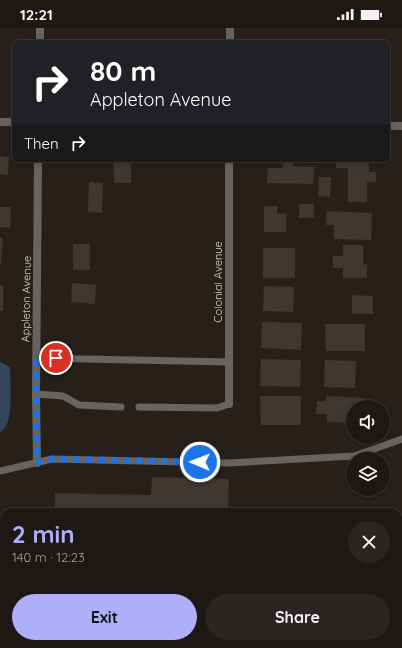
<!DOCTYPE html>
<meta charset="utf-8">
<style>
body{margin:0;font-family:Quicksand,sans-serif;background:#2a2522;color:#f1f3f6;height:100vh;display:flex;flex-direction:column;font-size:15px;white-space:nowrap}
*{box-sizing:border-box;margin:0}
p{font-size:13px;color:#a0a0a0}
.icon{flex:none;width:22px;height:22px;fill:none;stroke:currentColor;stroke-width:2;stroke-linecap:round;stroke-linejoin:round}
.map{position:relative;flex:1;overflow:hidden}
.sheet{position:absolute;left:0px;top:480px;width:402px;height:140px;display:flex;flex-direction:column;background:#1d1814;border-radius:12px 12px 0 0;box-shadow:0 2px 6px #0003,0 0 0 1px #3b3734}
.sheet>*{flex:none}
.hud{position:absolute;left:12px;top:12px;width:378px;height:122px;border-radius:6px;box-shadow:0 2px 6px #0003,0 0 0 1px #3b3734;background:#202124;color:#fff;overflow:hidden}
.buttons{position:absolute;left:346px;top:372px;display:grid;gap:8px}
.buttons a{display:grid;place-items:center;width:44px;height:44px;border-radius:50%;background:#1d1814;box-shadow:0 2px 6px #0003,0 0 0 1px #3b3734;font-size:20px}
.pin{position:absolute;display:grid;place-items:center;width:34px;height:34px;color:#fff;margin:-17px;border:2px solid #fff;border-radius:50%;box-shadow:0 1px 4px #0007}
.me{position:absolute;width:44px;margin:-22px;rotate:271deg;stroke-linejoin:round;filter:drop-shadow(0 0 3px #0008)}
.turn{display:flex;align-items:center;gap:14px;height:84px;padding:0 12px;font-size:18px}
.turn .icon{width:52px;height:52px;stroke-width:2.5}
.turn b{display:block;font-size:28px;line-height:34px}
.then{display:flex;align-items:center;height:38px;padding:0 12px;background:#0003;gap:8px;font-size:15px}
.round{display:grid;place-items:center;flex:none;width:42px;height:42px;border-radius:21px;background:#2a2522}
.head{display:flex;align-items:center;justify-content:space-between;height:68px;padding:0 12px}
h1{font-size:24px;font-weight:700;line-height:30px;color:#afaefa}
.primary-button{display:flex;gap:8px;margin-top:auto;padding:8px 12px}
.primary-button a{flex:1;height:46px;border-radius:24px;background:#afaefa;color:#111;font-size:16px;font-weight:700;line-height:46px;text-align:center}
.primary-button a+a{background:#2a2522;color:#f1f3f6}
.status{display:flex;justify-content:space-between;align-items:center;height:28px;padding:0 20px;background:#1d1814;direction:ltr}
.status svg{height:11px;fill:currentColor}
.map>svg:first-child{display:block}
.water{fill:#35445a}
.building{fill:#3f3731}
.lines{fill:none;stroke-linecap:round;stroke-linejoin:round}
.service{stroke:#686361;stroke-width:7}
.minor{stroke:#686361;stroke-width:8}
.route{stroke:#1a73e8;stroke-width:7;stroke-dasharray:0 12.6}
.labels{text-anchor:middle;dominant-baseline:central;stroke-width:3;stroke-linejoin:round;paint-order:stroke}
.street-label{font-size:11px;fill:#ddd8d4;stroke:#27201a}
</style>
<div class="status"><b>12:21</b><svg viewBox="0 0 49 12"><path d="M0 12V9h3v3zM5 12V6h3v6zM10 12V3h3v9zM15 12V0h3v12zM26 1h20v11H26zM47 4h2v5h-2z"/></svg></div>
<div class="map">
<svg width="402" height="620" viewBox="0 0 402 620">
<rect width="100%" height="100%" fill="#27201a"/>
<path class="water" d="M0,334L10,339C10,353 15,398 0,404Z"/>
<g class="building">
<path d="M0,128L9,129L8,147L0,146Z"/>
<path d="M113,132H131V155H114Z"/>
<path d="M336,132H369V144H376V154H367V174H348V140H336Z"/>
<path d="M283,133H293V138L314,139L313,156L267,155L268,140H283Z"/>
<path d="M319,149H331L330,169L318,168Z"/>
<path d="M89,154L103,155L102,185L88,184Z"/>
<rect x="299" y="176" width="15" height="14"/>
<path d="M264,178H277V186L286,185V204H264Z"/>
<path d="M0,179H11L10,200L0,199Z"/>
<path d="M327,183L372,185L371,212L334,211V197H326Z"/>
<path d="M0,210H3L1,237H0Z"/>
<rect x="73" y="216" width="17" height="26"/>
<path d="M343,217H363V237L367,236V250H343V240H333V228H343Z"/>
<rect x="263" y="220" width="32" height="30"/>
<path d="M72,255L96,257L95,276L71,274Z"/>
<rect x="0" y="257" width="3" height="26"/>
<path d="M264,258L294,259L293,284L263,283Z"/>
<path d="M352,267L373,268V286H352Z"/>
<path d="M262,294L302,295L301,322L261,320Z"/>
<path d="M325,296H365V323H326Z"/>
<path d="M261,331L301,332L300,359L260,358Z"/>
<path d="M325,332L356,333L355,360L324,359Z"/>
<path d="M260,368H301V397H261Z"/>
<path d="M326,368L364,370V379H353V395L327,394V386H316L317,373H326Z"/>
<path d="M152,449L229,451L228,484H55V465L151,467Z"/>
<rect x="0" y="537" width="4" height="35"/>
</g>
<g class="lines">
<g class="service">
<path d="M36,330L229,334"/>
<path d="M36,366L63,368L79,377L121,379"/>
<path d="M139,379L217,380L229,376"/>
<path d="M0,443L52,431L229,435L354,428L402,411"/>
<path d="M0,591L4,592"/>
<path d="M398,599H402"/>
</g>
<g class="minor">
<path d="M40,14V0"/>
<path d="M230,14V0"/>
<path d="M0,94H14"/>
<path d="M388,98H402"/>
<path d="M229,132V376"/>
<path d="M37,435L36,366L38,132"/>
</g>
</g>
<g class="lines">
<path class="route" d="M56,330H36L37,434L52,431L200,434"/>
</g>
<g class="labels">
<g class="street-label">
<text transform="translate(218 254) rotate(-90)">Colonial Avenue</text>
<text transform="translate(26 271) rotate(-89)">Appleton Avenue</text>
</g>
</g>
</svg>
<div class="buttons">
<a><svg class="icon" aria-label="sound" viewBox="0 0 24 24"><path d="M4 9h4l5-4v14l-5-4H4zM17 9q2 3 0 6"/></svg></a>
<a><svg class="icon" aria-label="layers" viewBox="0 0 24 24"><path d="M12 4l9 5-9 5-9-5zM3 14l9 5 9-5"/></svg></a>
</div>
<div class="pin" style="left:56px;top:330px;background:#d93025"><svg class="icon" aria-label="arrive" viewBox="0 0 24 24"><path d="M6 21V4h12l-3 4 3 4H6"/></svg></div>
<svg class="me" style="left:200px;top:434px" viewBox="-20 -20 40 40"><circle r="17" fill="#1a73e8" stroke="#fff" stroke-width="3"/><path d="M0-11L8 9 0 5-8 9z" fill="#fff"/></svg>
<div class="hud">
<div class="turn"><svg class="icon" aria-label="right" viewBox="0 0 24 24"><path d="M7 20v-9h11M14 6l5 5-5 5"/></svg><div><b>80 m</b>Appleton Avenue</div></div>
<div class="then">Then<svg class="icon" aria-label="right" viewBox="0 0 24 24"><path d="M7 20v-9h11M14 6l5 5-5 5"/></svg></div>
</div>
<section class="sheet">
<div class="head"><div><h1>2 min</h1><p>140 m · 12:23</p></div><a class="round"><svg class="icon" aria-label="close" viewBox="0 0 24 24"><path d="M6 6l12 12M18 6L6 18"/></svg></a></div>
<div class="primary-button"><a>Exit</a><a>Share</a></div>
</section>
</div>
